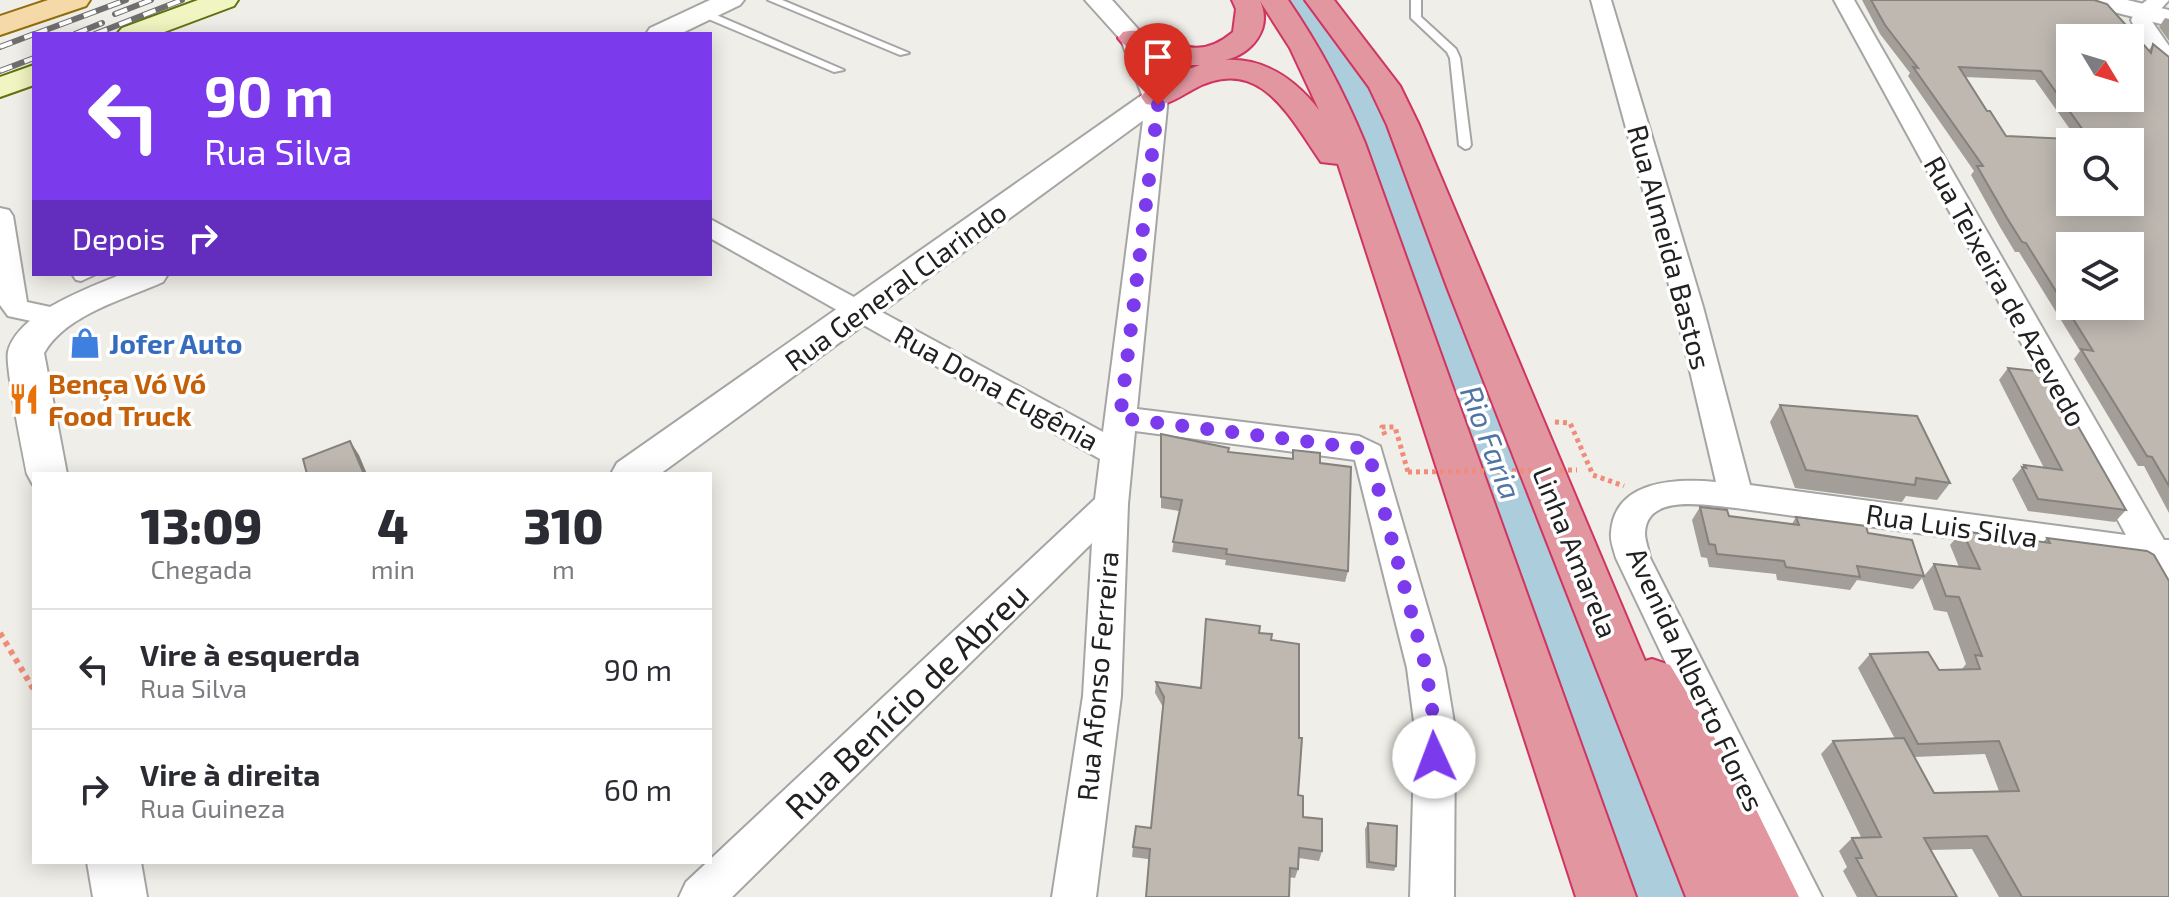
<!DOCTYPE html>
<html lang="pt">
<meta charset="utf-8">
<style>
body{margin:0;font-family:"Exo 2",sans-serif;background:#f2f2f3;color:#2b2b33;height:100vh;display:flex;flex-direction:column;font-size:30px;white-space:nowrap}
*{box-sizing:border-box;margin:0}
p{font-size:26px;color:#7c7c81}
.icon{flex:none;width:44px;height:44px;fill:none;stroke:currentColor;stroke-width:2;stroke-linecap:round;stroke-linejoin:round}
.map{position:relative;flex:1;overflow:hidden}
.drawer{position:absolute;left:32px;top:472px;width:680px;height:392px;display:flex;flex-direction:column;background:#fff;border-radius:0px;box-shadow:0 4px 20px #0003}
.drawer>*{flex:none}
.guide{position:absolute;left:32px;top:32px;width:680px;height:244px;border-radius:0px;box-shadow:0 4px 20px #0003;background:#7c3aed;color:#fff;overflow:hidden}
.needle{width:52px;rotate:128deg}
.buttons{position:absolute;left:2056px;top:24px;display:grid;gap:16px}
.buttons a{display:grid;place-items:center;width:88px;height:88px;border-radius:0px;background:#fff;box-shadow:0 4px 20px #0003;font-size:40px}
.pin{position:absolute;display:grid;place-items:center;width:68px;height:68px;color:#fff;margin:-82px -34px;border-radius:50% 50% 50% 0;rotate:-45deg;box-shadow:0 0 8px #0007}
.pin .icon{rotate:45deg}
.me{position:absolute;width:88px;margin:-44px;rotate:358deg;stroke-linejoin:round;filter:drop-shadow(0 0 6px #0008)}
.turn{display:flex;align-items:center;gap:28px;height:168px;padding:0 40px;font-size:36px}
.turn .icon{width:104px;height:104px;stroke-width:2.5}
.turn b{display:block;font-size:56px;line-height:68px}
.then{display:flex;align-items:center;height:76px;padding:0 40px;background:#0003;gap:16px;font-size:30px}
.eta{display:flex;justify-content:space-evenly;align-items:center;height:136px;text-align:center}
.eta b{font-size:48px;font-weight:800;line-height:56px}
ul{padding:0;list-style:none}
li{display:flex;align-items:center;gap:24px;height:120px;padding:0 40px;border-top:2px solid #e1e1e2}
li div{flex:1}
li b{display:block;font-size:30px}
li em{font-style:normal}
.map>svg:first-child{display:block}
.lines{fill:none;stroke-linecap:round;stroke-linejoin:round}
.river{fill:#accddb;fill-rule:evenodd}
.service-casing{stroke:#a5a5a5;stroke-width:4}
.minor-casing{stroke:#a5a5a5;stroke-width:4}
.tertiary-casing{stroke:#a5a5a5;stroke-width:4}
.secondary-casing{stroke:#61720d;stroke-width:4}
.primary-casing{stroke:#926e0b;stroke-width:4}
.motorway-casing{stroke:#cf3560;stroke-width:4}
.path-far1{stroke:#f08d7a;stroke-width:5;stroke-dasharray:4 4;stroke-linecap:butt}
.path{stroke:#f08d7a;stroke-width:6;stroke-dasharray:5 5;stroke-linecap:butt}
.service{fill:#fff;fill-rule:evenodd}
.minor{fill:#fff;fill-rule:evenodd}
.tertiary{fill:#fff;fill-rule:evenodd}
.secondary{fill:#f0f5c1;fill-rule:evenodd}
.primary{fill:#f6d9a8;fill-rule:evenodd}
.motorway{fill:#e196a0;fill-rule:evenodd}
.rail-casing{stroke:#6f6f6f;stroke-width:6}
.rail{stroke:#fff;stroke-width:4;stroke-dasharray:13;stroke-linecap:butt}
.path-bridge{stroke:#f08d7a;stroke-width:5;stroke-dasharray:4 4;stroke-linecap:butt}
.wall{fill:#a39e98;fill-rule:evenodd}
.shaded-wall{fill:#85817c}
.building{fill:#beb8b1;stroke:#85817c;stroke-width:2;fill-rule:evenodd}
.route{stroke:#7c3aed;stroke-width:14;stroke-dasharray:0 25.2}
.labels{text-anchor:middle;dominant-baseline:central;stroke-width:7;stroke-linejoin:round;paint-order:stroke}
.street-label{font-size:28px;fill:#212121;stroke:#fff}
.shop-label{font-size:28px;font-weight:bold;fill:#366cbe;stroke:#fff;text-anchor:start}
.food-label{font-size:28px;font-weight:bold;fill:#c56008;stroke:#fff;text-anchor:start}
.water-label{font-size:30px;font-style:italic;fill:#5074a3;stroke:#fff}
.near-street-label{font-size:34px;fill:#212121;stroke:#fff}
</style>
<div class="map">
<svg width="2169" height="897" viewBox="0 0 2169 897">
<rect width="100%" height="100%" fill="#f0eee8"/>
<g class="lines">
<path class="river" d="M1281,0H1311L1364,74L1391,127L1697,897H1631L1355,127L1330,74Z"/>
<defs>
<g id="service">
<path d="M768,0H782L909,53L900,55Z"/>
<path d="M1411,0H1421V17L1456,49L1460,58L1471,145L1469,148L1465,149L1459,145L1450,58L1447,52L1411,18Z"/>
<path d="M699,11H707L844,70L834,72L699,15Z"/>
<path d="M72,274H96L81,281L76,280Z"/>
</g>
<g id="minor">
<path d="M1591,0H1611L1703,307L1750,485L2126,535L1834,0H1854L2164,540H2169V595L2156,591L2142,564L1736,508C1710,506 1646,492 1645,533C1645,541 1649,550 1650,558L1822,897H1777L1616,558C1614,550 1610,541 1611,533C1614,480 1676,478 1716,482L1675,307Z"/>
<path d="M2147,0H2169L2151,20L2169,46V66C2151,61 2138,36 2131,20L2137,8Z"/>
<path d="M1157,90L1165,92L1168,97L1137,409L1359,436L1380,446L1445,668L1455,729L1454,897H1410L1415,729L1407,668L1355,460L1135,431L1128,504L1121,696L1096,897H1052L1083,696L1092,543L732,897H679L686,882L1095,499L1100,459L710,238V219L1103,432L1146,97L1149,92Z"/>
<path d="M0,208L9,210L13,216L27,302L69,311L73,318L69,325L59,327L8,316L0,305Z"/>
</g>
<g id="tertiary">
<path d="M710,0H744L740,5L680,34H646L650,28Z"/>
<path d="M1085,0H1112L1146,38L1171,97L1167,103L660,474H611L617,463L1142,95L1121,40Z"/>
<path d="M2082,0H2127L2169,10V26L2086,5Z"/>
<path d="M122,274H168L163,282C126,299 66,314 44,353L67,474H34L33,485L27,474C23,454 5,366 8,352C17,313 89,288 122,274Z"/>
<path d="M87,862H141L147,897H93Z"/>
</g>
<g id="secondary">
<path d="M198,0H238L234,6L159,34H117L122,28Z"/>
<path d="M34,65V85L0,97V77Z"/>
</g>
<path id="primary" d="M48,0H90L86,6L0,35V16Z"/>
<g id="motorway">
<path d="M1232,0H1288C1319,45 1344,92 1365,143L1636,897H1576L1338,164L1321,162C1289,116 1259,52 1192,90C1176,99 1164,108 1146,104L1141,97C1153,80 1181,72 1200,65C1177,66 1132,58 1118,38L1123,32C1162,22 1186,72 1233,32L1236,9ZM1260,1L1290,48L1319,110C1295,79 1265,58 1225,60C1252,54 1273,28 1260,1Z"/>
<path d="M1305,0H1334L1400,86L1419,125L1645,661L1652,659L1670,665L1747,791L1799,897H1686L1447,287L1387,125L1369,87Z"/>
</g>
</defs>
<use href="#service" class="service-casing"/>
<use href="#minor" class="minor-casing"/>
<use href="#tertiary" class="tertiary-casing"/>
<use href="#secondary" class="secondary-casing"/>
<use href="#primary" class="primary-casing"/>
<use href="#motorway" class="motorway-casing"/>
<g class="path-far1">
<path d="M1555,422L1570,423L1593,475L1624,486"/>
<path d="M1385,435L1382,427H1395L1408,472"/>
</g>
<path class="path" d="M0,633L34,690"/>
<use href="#service" class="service"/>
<use href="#minor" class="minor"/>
<use href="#tertiary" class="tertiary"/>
<use href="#secondary" class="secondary"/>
<use href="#primary" class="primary"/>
<use href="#motorway" class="motorway"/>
<defs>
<g id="rail">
<path d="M115,14L151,0"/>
<path d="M35,34L126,0"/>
<path d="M75,34L102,23"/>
<path d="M95,34L182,0"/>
<path d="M0,47L34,34"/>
<path d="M0,71L34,58"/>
</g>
</defs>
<use href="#rail" class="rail-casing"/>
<use href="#rail" class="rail"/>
<path class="path-bridge" d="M1408,472L1577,470"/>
</g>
<g class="wall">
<path d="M1862,0H2094L2149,50L2153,44L2169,57V513L2144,466H2138L2074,359L2080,351L2019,252H2015L2000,227L1971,175L1974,171L1908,76L1910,73L1880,34ZM1965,77L2035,80L2077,139L2006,136L1987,111Z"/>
<path d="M2165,18L2169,19V41L2159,27Z"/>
<path d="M2008,368L2126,510L2115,522L2028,511L2012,479L2024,465L2044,468L1999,380Z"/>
<path d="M1780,405L1950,483L1937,500L1906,496L1902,502L1795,488L1770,422Z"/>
<path d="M1161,434L1228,452L1292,459L1293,450L1320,463L1348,571L1345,582L1225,565L1226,560L1172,552L1179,511L1161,508Z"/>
<path d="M1700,507L1729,516L1792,524L1796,517L1868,533L1924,576L1934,564L1959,567L1950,545L1962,531L2043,542L2047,538L2056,539L2169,897H1999L1972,849L1931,850L1957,897H1857L1843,871L1847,867L1839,851L1852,838L1861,837L1821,754L1833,741L1895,739L1858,668L1870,654L1939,670L1962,669L1966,664L1947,612L1934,610L1922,578L1913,589L1857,580L1850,590L1777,580L1776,574L1709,567L1707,558L1701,557L1692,520ZM1985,754L1999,791L1934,793L1914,757Z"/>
<path d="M1259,633L1271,640L1298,795L1303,817L1322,851L1319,861L1299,858L1298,869L1295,878L1132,857L1133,847L1151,828L1163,707L1155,693L1156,682L1200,688Z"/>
<path d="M1368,823L1396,866L1394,871L1366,868L1365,829Z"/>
</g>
<path class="shaded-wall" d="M350,441L359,455L367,474H364Z"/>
<g class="building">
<path d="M1871,0H2094L2107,4L2151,53L2153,44L2169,57V486L2152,457L2147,456L2081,349L2093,351L2026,243L2022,242L2007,218L1977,166H1983L1913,67L1918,68L1885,25ZM2070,38H2130V98H2070ZM1959,67L2041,71L2090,140L2006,136L1990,111H1987ZM2070,142H2130V202H2070ZM2070,246H2130V306H2070Z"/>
<path d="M2008,368L2047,372L2126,510L2038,499L2022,467L2026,468L2024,465L2062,470Z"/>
<path d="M1780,405L1917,416L1950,483L1916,478L1915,485L1806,470Z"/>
<path d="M1161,434L1229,448L1228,452L1293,459V450L1320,453V463L1351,467L1348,571L1226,554L1227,549L1173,542L1182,500L1161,497Z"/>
<path d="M350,441L364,474H307L303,459Z"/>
<path d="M1700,507L1727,510L1729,516L1799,525L1796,517L1866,526L1868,533L1912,540L1924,576L1857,566L1860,577L1786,567L1784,561L1717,554L1715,545L1709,544Z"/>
<path d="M1962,531L2050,543L2047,538L2147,551L2154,555L2169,581V897H2022L1987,836L1924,838L1957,897H1877L1856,858H1862L1852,838L1881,837L1833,741L1904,738L1934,793L2019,791L1999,741L1918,744L1870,654L1928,652L1939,670L1980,669L1975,655L1982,656L1959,597L1946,596L1934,564L1980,569Z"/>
<path d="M1206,619L1260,626L1259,633L1272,634L1271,640L1299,644V738H1302L1298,795L1303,796V817L1322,819V851L1299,848L1298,869L1290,868L1289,897H1146L1150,849L1133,847L1136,826L1151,828L1164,697L1156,682L1201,688Z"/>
<path d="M1368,823L1397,826L1396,866L1369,862Z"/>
</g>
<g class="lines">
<path class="route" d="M1158,105L1120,418L1359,448L1369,454L1426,668L1435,729L1434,757"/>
</g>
<defs>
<symbol id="shop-bare" viewBox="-9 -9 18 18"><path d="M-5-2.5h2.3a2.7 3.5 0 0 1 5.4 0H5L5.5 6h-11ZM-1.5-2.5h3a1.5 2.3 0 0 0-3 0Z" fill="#3f7fe0" stroke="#fff" stroke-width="2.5" paint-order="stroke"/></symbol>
<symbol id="restaurant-bare" viewBox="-9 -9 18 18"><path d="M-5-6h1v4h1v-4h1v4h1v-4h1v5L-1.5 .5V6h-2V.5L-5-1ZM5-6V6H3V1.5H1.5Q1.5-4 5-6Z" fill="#e8710a" stroke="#fff" stroke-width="2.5" paint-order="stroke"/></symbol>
</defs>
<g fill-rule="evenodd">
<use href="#shop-bare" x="63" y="321" width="44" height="44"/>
<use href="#restaurant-bare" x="2" y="377" width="44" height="44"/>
</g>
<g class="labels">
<g class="street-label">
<text transform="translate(1670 247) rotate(75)">Rua Almeida Bastos</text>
<text transform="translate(895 286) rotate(-36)">Rua General Clarindo</text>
<text transform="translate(2006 291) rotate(61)">Rua Teixeira de Azevedo</text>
<text transform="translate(997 387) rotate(29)">Rua Dona Eugênia</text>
<text transform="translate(1952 525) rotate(8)">Rua Luis Silva</text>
<text transform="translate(1576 552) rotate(68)">Linha Amarela</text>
<text transform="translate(1097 676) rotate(-85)">Rua Afonso Ferreira</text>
<text transform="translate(1696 679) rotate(65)">Avenida Alberto Flores</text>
</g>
<g class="shop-label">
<text x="109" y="343">Jofer Auto</text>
</g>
<g class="food-label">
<text x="48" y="383">Bença Vó Vó<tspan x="48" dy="32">Food Truck</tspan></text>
</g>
<g class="water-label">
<text transform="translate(1492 442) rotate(69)">Rio Faria</text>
</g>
<g class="near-street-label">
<text transform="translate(906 700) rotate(-44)">Rua Benício de Abreu</text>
</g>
</g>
</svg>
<div class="buttons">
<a><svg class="needle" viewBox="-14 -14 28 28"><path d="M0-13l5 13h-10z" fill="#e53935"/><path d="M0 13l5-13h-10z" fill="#7c7c81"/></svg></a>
<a><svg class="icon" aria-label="search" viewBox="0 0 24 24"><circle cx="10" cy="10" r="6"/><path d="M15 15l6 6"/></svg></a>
<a><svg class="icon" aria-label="layers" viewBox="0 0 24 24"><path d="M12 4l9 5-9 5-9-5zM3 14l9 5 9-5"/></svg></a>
</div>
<div class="pin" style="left:1158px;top:105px;background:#d93025"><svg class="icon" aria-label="arrive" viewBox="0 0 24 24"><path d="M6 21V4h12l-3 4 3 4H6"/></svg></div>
<svg class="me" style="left:1434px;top:757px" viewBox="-20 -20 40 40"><circle r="19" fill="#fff"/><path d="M0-13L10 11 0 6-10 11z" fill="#7c3aed"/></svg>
<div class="guide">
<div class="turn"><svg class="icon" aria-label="left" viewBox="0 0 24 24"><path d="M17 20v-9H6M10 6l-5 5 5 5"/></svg><div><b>90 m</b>Rua Silva</div></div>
<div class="then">Depois<svg class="icon" aria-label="right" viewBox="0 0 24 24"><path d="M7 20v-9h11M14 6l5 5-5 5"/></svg></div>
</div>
<section class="drawer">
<div class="eta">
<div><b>13:09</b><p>Chegada</p></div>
<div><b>4</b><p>min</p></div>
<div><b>310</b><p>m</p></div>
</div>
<ul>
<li><svg class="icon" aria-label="left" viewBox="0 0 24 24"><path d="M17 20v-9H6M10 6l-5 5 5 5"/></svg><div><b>Vire à esquerda</b><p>Rua Silva</p></div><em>90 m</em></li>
<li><svg class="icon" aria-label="right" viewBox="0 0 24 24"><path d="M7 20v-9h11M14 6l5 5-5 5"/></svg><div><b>Vire à direita</b><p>Rua Guineza</p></div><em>60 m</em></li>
</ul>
</section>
</div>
